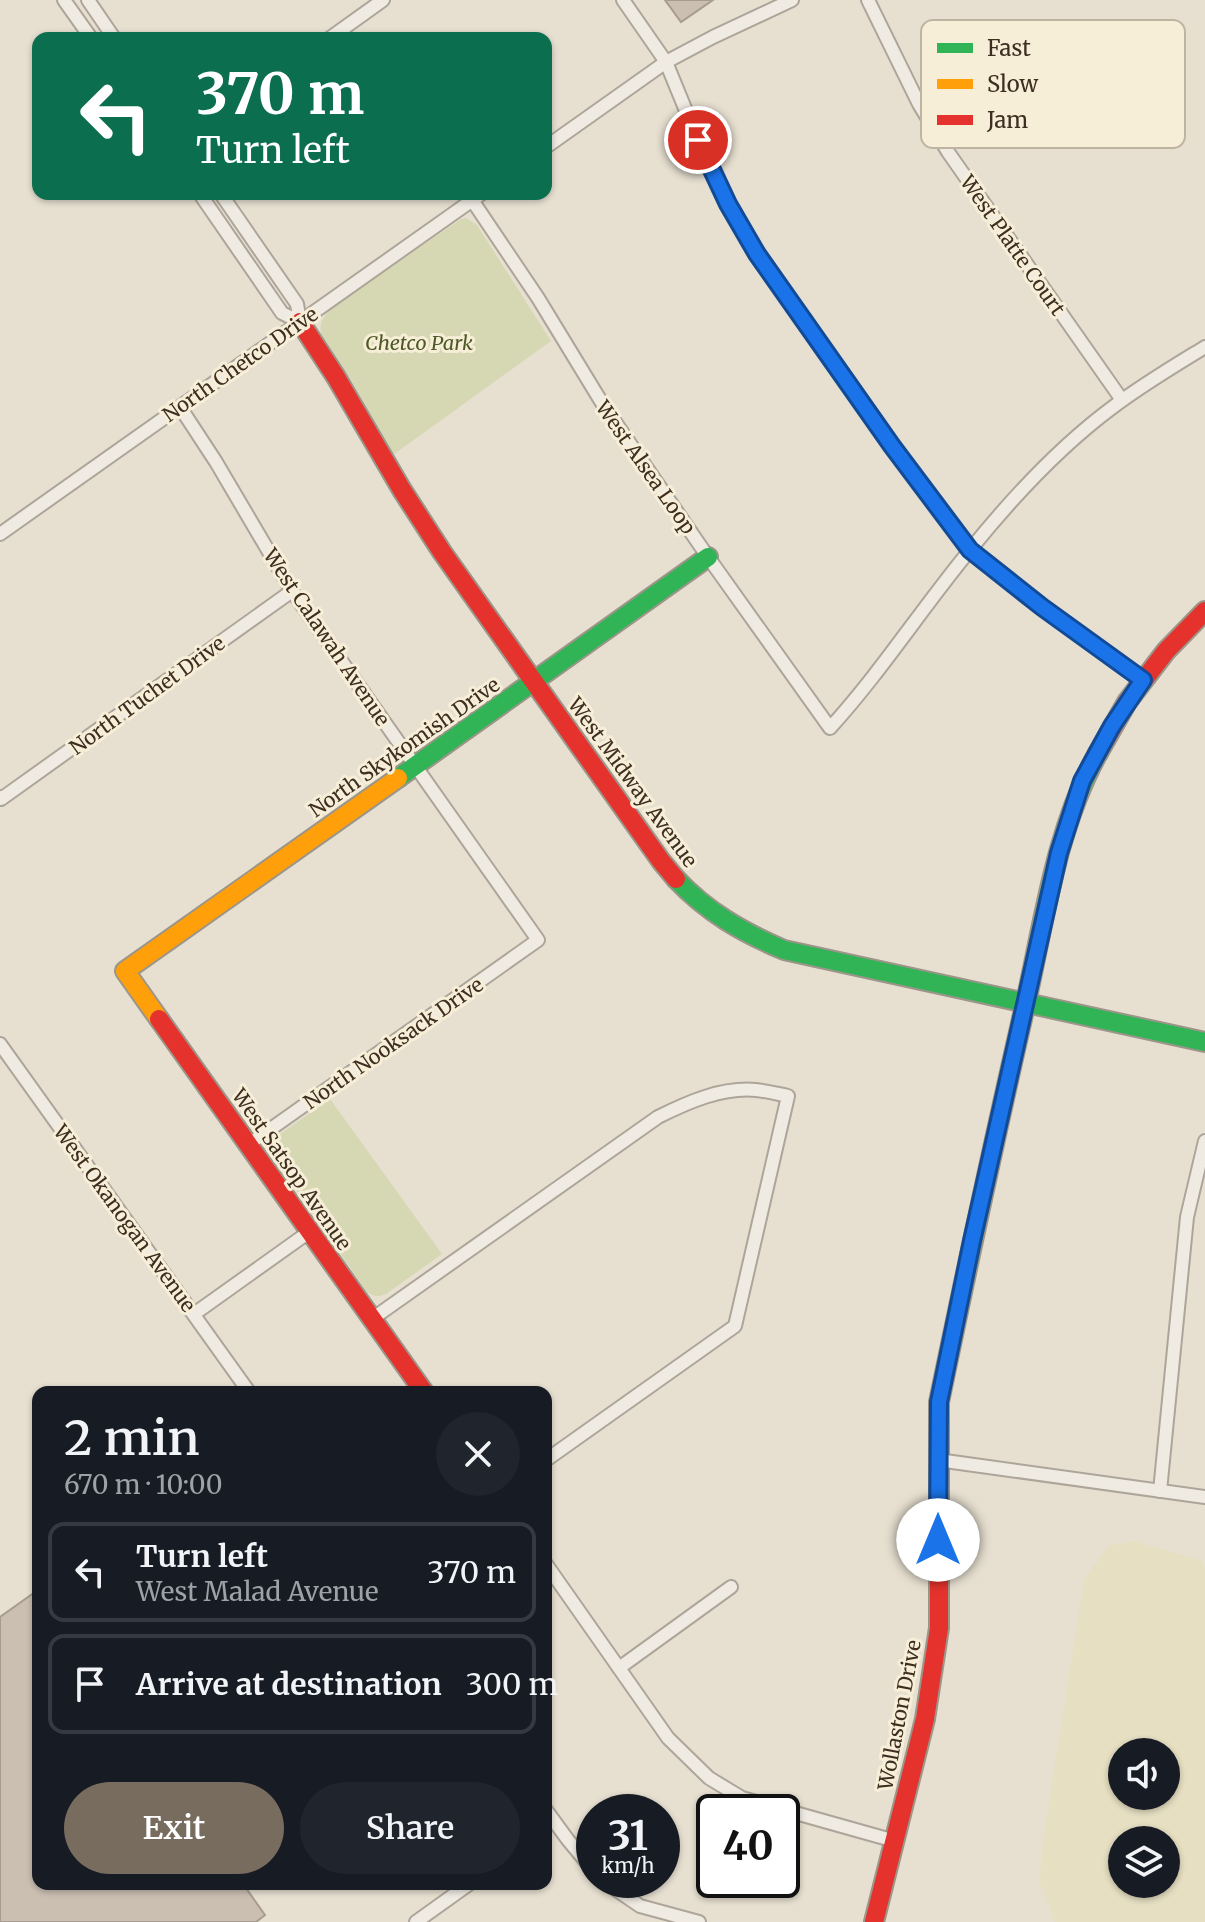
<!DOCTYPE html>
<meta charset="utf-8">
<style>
body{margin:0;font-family:Merriweather,serif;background:#20242c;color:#f1f3f6;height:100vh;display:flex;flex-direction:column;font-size:30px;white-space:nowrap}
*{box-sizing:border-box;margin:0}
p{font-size:26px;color:#9ea1a6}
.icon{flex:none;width:44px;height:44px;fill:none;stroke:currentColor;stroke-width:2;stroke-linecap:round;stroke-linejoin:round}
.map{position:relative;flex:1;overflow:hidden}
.panel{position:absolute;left:32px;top:1386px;width:520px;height:504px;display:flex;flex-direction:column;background:#171b24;border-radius:16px;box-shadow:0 2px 6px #0004}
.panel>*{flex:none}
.top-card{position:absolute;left:32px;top:32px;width:520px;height:168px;border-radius:16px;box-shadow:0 2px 6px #0004;background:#0b6e4f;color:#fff;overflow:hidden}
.buttons{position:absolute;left:1108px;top:1738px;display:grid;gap:16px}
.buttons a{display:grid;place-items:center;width:72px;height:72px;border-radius:50%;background:#171b24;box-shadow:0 2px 6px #0004;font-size:40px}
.speed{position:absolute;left:576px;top:1794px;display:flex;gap:16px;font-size:40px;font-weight:700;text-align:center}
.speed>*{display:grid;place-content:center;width:104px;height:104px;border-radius:50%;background:#171b24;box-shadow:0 2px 6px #0004;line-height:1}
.speed small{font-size:20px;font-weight:400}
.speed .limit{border:4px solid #111;border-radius:12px;background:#fff;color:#111}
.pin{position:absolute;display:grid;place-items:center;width:68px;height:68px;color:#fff;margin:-34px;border:4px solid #fff;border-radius:50%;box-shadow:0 2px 8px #0007}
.me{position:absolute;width:88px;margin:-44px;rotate:0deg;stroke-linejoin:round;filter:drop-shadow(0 0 6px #0008)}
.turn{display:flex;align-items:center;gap:28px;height:168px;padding:0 32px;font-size:36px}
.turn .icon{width:104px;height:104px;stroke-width:2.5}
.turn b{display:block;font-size:56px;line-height:68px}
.round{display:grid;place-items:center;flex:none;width:84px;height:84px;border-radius:42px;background:#20242c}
.overview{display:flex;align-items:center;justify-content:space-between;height:136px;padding:0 32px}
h1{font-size:48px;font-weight:600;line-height:60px}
.cta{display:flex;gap:16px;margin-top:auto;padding:16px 32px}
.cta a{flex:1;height:92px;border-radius:48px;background:#786c5e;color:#fff;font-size:32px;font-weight:600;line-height:92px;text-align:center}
.cta a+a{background:#20242c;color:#f1f3f6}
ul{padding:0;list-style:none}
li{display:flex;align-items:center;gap:24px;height:100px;margin:0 16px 12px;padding:0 16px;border:4px solid #363941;border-radius:16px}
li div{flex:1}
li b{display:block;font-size:30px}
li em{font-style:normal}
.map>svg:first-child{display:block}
.farmland{fill:#e6dfc2;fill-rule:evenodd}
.green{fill:#d6d7b3}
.building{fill:#cbbfb2;stroke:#a89c90;stroke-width:2}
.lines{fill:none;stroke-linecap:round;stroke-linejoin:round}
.street-casing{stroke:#ada599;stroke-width:16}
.fast-casing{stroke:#9c958a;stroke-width:22}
.slow-casing{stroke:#9c958a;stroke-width:22}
.jam-casing{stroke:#9c958a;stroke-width:22}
.street{stroke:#efebe3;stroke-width:12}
.fast{stroke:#30b455;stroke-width:18}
.slow{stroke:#ff9f0a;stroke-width:18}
.jam{stroke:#e5322d;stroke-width:18}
.route-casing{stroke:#114b97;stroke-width:20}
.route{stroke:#1a73e8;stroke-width:14}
.labels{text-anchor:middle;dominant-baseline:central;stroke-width:6;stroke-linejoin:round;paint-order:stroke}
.street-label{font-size:20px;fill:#3d2e20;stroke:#f7eed8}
.park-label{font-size:20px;font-style:italic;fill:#4d5a26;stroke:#f7eed8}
.key{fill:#f7eed8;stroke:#bfb4a1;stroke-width:2}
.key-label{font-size:22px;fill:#3d2e20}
</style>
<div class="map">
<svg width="1205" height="1922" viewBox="0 0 1205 1922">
<rect width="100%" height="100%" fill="#e7e0d1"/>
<path class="farmland" d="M1133,1541L1201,1560L1205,1568V1922H1055L1040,1884L1041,1852L1084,1580L1108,1546ZM1122,1752H1166V1796H1122ZM1122,1840H1166V1884H1122Z"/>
<g class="green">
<path d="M466,218L477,225L551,341L393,455L353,383L321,334C319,322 324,316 332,308L461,219Z"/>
<path d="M330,1099L442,1254L386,1294C378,1297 374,1297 367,1292L270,1152L273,1139Z"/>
</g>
<g class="building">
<path d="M665,0H713L681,22Z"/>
<path d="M38,1590V1884H243L265,1915L256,1922H0V1617Z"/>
</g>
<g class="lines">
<defs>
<g id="street">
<path d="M64,0L91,38"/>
<path d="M88,0L114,38"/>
<path d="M623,0L666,62L698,140L728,204L757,254L892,446L970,550L1024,593L1143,680"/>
<path d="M868,0L919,104L948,152L1122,400"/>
<path d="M330,38L383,0"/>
<path d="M546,147L666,62L713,37L792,0"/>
<path d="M200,194L282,313L300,322L297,304L221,194"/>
<path d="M472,200L538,298L602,403L708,557L830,728C881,672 922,608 970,550C1012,498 1059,447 1113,407C1142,385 1174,366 1205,347"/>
<path d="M180,407L216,462L292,591L538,940L248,1145"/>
<path d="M0,534L481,194"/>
<path d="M0,797L1,799L292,591"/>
<path d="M0,1044L249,1392"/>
<path d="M194,1314L309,1232"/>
<path d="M372,1319L658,1117C688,1102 722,1087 756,1090C767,1091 778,1094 788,1096L735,1326L546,1460"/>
<path d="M938,1460L1205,1497"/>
<path d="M1160,1491L1187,1217L1205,1141"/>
<path d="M546,1564L668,1738L709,1778L742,1798L895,1841"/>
<path d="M619,1668L731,1587"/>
<path d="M546,1810L568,1840L594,1871"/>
<path d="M602,1880L640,1906L699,1922"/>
<path d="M416,1922L469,1884"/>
</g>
<g id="fast">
<path d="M398,778L708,557"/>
<path d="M676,879C707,912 742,932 784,950L1205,1042"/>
<path d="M939,1411V1402C967,1267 996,1132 1027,997C1045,915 1057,827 1098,753"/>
</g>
<path id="slow" d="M159,1019L125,971L398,778"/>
<g id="jam">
<path d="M300,322L336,377L402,490L442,552L661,861L676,879"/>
<path d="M1098,753L1127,702L1166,651L1205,611"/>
<path d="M159,1019L424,1392"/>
<path d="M874,1922L925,1719L939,1628V1411"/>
</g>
</defs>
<use href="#street" class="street-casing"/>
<use href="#fast" class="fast-casing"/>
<use href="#slow" class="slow-casing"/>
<use href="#jam" class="jam-casing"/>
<use href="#street" class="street"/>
<use href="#fast" class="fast"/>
<use href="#slow" class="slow"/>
<use href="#jam" class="jam"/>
</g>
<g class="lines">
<defs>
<path id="route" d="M698,140L728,204L757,254L892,446L970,550L1042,607L1143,680L1112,726L1082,781L1059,853L972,1241L939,1402L938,1540"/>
</defs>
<use href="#route" class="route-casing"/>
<use href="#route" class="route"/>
</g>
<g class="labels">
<g class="street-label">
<text transform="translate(1013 245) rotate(55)">West Platte Court</text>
<text transform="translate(240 364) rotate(-35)">North Chetco Drive</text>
<text transform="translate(646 467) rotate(55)">West Alsea Loop</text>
<text transform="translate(327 637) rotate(56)">West Calawah Avenue</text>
<text transform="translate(147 695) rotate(-36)">North Tuchet Drive</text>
<text transform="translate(404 747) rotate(-35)">North Skykomish Drive</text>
<text transform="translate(633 782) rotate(54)">West Midway Avenue</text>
<text transform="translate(393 1043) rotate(-35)">North Nooksack Drive</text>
<text transform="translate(292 1169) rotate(55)">West Satsop Avenue</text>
<text transform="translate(125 1218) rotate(54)">West Okanogan Avenue</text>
<text transform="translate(899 1715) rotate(-79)">Wollaston Drive</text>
</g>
<g class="park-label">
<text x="419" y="342">Chetco Park</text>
</g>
</g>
<rect x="921" y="20" width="264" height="128" rx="12" class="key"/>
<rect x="937" y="43" width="36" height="10" fill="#30b455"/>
<rect x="937" y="79" width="36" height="10" fill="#ff9f0a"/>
<rect x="937" y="115" width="36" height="10" fill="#e5322d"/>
<g class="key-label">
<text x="987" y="56">Fast</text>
<text x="987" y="92">Slow</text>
<text x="987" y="128">Jam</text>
</g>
</svg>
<div class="buttons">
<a><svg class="icon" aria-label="sound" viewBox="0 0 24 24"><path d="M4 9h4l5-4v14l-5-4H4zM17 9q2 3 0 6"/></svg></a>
<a><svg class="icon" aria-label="layers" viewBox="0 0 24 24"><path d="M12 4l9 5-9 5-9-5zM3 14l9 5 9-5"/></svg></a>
</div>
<div class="speed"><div>31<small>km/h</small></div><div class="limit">40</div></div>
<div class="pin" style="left:698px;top:140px;background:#d93025"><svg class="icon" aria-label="arrive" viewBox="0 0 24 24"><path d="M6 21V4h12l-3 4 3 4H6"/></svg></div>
<svg class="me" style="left:938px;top:1540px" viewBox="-20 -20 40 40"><circle r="19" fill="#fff"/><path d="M0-13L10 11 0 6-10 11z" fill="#1a73e8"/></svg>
<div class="top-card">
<div class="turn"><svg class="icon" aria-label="left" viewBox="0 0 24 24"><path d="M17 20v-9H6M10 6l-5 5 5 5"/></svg><div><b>370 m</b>Turn left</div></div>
</div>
<section class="panel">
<div class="overview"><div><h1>2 min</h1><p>670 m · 10:00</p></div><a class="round"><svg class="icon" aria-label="close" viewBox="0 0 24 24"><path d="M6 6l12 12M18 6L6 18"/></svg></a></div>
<ul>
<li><svg class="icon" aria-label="left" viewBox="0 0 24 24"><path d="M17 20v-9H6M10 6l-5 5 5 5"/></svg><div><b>Turn left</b><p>West Malad Avenue</p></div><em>370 m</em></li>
<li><svg class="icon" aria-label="arrive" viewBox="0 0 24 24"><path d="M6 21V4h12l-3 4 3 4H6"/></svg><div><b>Arrive at destination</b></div><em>300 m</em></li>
</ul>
<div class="cta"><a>Exit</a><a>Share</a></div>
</section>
</div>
